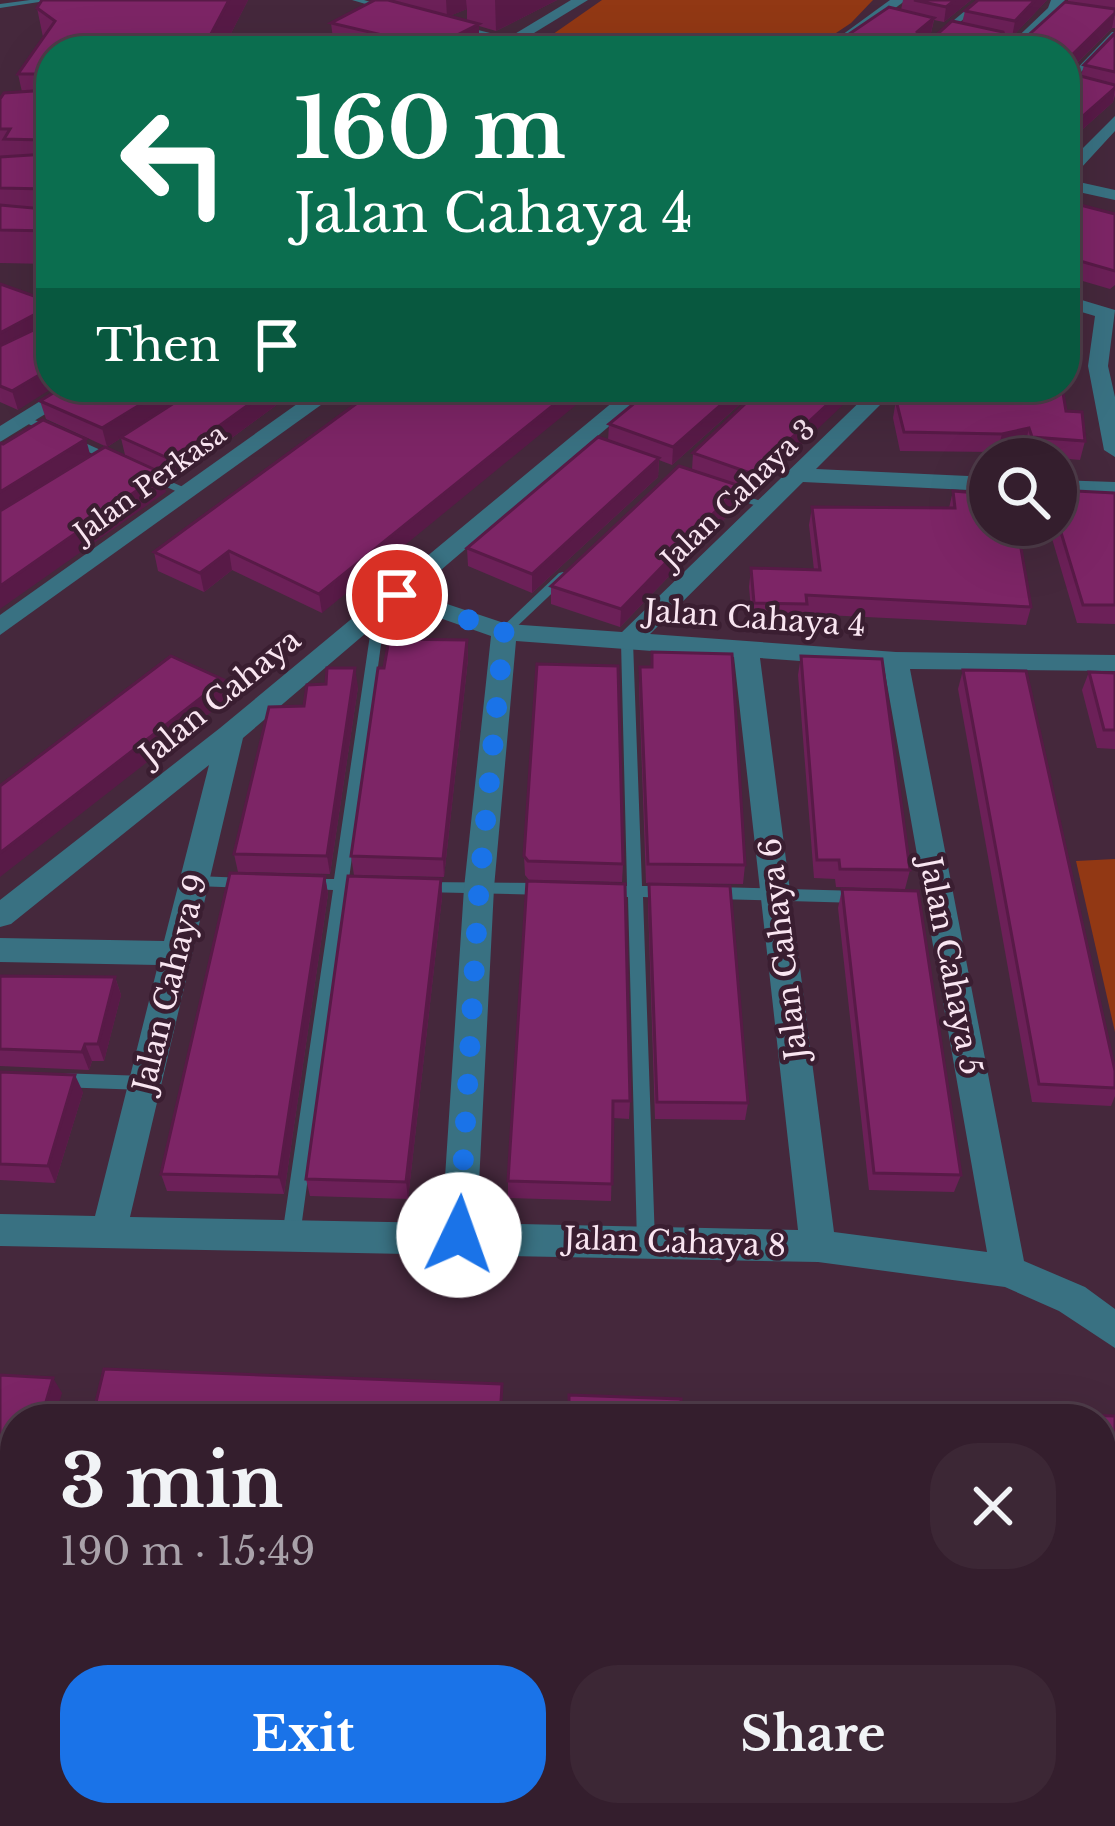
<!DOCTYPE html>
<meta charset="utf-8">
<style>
body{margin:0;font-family:"Libre Baskerville",serif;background:#3c2735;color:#f1f3f6;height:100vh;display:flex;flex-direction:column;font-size:45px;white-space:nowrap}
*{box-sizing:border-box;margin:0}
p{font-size:39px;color:#a9a2aa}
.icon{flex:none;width:66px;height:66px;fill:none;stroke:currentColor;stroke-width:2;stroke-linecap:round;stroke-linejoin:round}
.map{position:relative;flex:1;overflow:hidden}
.panel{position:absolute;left:0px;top:1404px;width:1116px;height:423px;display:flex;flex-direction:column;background:#341e2d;border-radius:48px 48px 0 0;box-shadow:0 12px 48px #0002,0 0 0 3px #4e3c49}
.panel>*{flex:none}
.top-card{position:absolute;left:36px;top:36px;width:1044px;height:366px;border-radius:48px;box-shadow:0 12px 48px #0002,0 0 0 3px #4e3c49;background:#0b6e4f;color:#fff;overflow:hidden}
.buttons{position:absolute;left:969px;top:438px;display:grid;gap:24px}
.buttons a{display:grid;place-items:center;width:108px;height:108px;border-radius:50%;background:#341e2d;box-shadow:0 12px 48px #0002,0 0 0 3px #4e3c49;font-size:60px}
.pin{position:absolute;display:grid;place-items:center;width:102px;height:102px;color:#fff;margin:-51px;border:6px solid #fff;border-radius:50%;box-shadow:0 3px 12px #0007}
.me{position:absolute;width:132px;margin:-66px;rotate:3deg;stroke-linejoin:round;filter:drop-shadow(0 0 9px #0008)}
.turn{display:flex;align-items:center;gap:42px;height:252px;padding:0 60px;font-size:54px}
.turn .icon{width:156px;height:156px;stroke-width:2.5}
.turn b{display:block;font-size:84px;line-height:102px}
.then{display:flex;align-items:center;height:114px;padding:0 60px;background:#0003;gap:24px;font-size:45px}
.round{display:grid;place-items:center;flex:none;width:126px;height:126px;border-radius:48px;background:#3c2735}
.headline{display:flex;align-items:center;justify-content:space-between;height:204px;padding:0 60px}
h1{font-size:72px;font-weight:700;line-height:90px}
.button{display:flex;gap:24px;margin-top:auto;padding:24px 60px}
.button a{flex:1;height:138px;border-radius:48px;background:#1a73e8;color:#fff;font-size:48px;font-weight:700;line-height:138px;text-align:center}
.button a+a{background:#3c2735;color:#f1f3f6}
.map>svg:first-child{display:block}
.green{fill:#923814}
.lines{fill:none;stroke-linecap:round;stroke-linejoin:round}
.lane{fill:#397182;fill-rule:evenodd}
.street{fill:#397182;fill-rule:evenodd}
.wall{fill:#6c2058;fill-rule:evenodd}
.shaded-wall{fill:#581a47}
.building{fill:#7d2566;stroke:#581a47;stroke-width:3}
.route{stroke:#1a73e8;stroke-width:21;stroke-dasharray:0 37.8}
.labels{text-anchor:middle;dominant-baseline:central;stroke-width:9;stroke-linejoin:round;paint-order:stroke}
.far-street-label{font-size:27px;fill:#f9e5f1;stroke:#3a1e31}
.street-label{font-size:30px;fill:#f9e5f1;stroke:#3a1e31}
</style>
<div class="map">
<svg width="1115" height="1826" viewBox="0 0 1115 1826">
<rect width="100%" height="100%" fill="#45283c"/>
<g class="green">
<path d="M602,0H873L851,23L809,51H592L546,39Z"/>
<path d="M1115,859V1032L1076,861Z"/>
</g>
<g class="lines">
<g class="lane">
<path d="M30,0H52L0,8V4Z"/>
<path d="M352,0H364L390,8L386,10Z"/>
<path d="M978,0H986L926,51H917Z"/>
<path d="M462,26L514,39L515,41L511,43L459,30Z"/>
<path d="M1112,32H1115V38L1065,88V81Z"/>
<path d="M315,40L356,49L357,51H343L312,44Z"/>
<path d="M26,416L118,458L120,460L114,463L110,462L22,421V417Z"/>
<path d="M147,471L192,491L194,493L192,495H184L143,476V472Z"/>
<path d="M721,488L773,505L775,507L769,510L717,493L715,491Z"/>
<path d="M563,572L569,576L567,579L508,635H500V629L559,573Z"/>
<path d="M380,604L386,608L349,879L367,880L374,885L367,890H347L300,1236L297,1242L291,1244L285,1242L282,1236L333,890L307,889L300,884L307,879H334L374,608Z"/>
<path d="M627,638L633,642L642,886H667L674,892L667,898L643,897L655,1242L652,1248L646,1250L640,1248L637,1242L628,897H607L600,891L607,885L627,886L621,642Z"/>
<path d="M196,876L247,878L254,883L247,888L196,886L189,881Z"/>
<path d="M421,882L547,883L554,889L547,895L421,892L414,887Z"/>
<path d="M715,887L859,891L866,897L859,903L715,899L708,893Z"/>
<path d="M57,1073L145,1076L151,1078L153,1083L151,1088L145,1090L57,1087L51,1085L49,1080L51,1075Z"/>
</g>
<g class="street">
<path d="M571,0H588L516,44L503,41Z"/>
<path d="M890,0H906L838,51H820Z"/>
<path d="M1051,0H1065L1060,13L1020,51H1003L1048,8Z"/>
<path d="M1115,116V131L1070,180L1115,190V200L1065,189V166Z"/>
<path d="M1065,295L1115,310L1108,366L1115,397V457L1104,450L1088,366L1095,316L1065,307Z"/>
<path d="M63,387H89L0,442V426Z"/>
<path d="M321,387H346L0,635V615Z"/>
<path d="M631,387H655L414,593L507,624L622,632L875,387H898L816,469L990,477V491L803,482L650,634L896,652L1115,655V671L910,669L1024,1261L1085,1287L1115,1309V1348L1059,1311L1005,1287L818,1262L0,1246V1214L95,1216L158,965L0,962V938L164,941L209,765L11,924L0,927V900L220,728ZM400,604L491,636L464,888L442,1223L130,1217L243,738ZM516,641L734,657L798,1230L477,1223L494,888ZM760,658L884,667L987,1252L834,1232Z"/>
<path d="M1056,480L1115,482V496L1056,494Z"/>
<rect x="0" y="1640" width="15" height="42"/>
<path d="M1101,1686L1115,1687V1731L1101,1730Z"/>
<rect x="602" y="1812" width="46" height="14"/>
</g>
</g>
<g class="wall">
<path d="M42,0H248L222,51H51V264L0,263V99L22,92L18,74L43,37L37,8Z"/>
<path d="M389,0H557L496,31L479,26V40L476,41L489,44V51H385L333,39L331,23ZM467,9V21L449,16Z"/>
<path d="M903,0H971L944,22L934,20L931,33L924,39H932L962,23L965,11L1047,0L1012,37L1005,35L1006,40H1023L1068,3V0H1115V28H1112L1067,73L1081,76L1084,65L1115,33V95L1113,102L1065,145V51H824L901,10Z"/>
<path d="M1065,201L1115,214V285L1110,289L1069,277L1071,268L1065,267Z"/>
<path d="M0,284L18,410L0,402Z"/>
<path d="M301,387L176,479L125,455L121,438L107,447L46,419L40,401Z"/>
<path d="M759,387L672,465L659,460L658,477L532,593L468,566L467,548L608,441L609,424Z"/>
<path d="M763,387L751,492L740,488L738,505L620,627L551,604V586L692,470L693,453Z"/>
<path d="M448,388L322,613L232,570L204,592L158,571L154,552Z"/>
<path d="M896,400H927L1066,411L1085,441L1080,460L1027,455L1025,446L997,452L900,451L893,418Z"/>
<path d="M1056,490L1115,493V624L1077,623L1048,525H1056Z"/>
<path d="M953,491L1031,607L1026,625L805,614L804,623L752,621L749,587L751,568L814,570L809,525L812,507L949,508Z"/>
<path d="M467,640L468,659L444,877L354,875L351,856L384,668Z"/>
<path d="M652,652L745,865L743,884L646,883L639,685L640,667H651Z"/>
<path d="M801,656L910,870L905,889L836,887L835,879L814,878L798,675Z"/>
<path d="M963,670L1115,1071V1096L1111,1106L1032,1102L958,689Z"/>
<path d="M1089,672L1115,673V749L1097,748L1082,690Z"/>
<path d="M358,687L330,874L238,872L234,854L304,706Z"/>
<path d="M524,856L623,864L622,882L529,880L525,875Z"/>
<path d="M325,876L328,894L284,1194L167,1191L161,1174Z"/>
<path d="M441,879L442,897L408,1199L310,1196L306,1179Z"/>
<path d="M527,881L630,1101L629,1119L613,1118L611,1201L508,1198V1181Z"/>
<path d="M649,884L748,1103L745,1120L655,1119L648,903Z"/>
<path d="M842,889L961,1175L954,1192L869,1190L838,908Z"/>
<path d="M0,976L115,977L121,995L104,1061H92L89,1070L0,1066Z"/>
<path d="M0,1072L83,1092L55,1183L0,1180Z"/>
<path d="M0,1375L62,1393L15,1419V1555L0,1554Z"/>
<path d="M884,1410L1115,1416V1548H1101V1419H880Z"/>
<path d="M781,1812H1101L1115,1826H781Z"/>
</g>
<g class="shaded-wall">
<path d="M229,0H248L222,51H202Z"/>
<path d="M446,0H466L467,9L447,17Z"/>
<path d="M495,0H557L496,31Z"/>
<path d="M955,0H971L944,22L946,7Z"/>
<path d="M1035,0H1047L1012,37L1015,21Z"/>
<path d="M1115,13L1112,28L1065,75V62Z"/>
<path d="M934,18L931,33L914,48L917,32Z"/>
<path d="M479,24V40L457,51H433V47Z"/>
<path d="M1115,88L1113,102L1065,145V132Z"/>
<path d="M47,308L51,322L0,354V333Z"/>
<path d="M51,368V387H54L18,410L12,391Z"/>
<path d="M169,387H202L107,447L102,428Z"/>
<path d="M273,387H301L176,479L172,460Z"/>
<path d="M576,387H598L322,613L319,594Z"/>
<path d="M741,387H759L672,465L673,447Z"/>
<path d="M846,387H862L751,492L753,474Z"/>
<path d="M1029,428L1025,446L997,452L1002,434Z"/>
<path d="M86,439L91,458L0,515V492Z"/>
<path d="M659,458L658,477L532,593V574Z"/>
<path d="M162,473L166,492L0,609V586Z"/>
<path d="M740,486L738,505L620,627L621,609Z"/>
<path d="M229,551L232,570L204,592L200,573Z"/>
<path d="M467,640L468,659L444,877L443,859Z"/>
<path d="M355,668L358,687L330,874L327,856Z"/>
<path d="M224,680L228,699L0,877V853Z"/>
<path d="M325,876L328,894L284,1194L279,1177Z"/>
<path d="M441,879L442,897L408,1199L406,1182Z"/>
<path d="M115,977L121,995L104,1061L98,1044Z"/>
<path d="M85,1044L92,1061L89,1070L82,1052Z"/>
<path d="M75,1075L83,1092L55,1183L48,1166Z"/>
<path d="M53,1378L62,1393L54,1419H41Z"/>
<path d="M15,1511V1554L6,1542Z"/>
</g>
<g class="building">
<path d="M42,0H229L202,51H51V231L0,230V205L43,209L46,189L0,188V157L48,154L43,140L4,139L10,129H0V99L4,93L47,90V74H18L55,21L37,8Z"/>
<path d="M375,0H388L479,24L433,47L331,23Z"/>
<path d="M914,0H955L946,7Z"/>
<path d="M978,0H1035L1015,21L965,11Z"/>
<path d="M1065,2L1115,9V13L1065,62V66V51H824L889,7L934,18L917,32L920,40L932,39L952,21L1003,32L1006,40H1023Z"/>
<path d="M1115,33V72L1084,65Z"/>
<path d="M456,38L489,44L483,51H446Z"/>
<path d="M1065,72L1115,85V88L1065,132Z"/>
<path d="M1065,201L1115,214V271L1073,259L1080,252L1065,248Z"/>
<path d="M0,284L51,302V368L12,391L0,386V346L48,323L47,308L0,333Z"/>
<path d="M63,387H169L102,428L40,401Z"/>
<path d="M199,387H273L172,460L121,437Z"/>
<path d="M379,387H444L488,403L511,387H576L319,594L229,551L200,573L154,552Z"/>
<path d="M654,387H741L673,447L609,424Z"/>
<path d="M763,387H846L753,474L693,453Z"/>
<path d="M930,387H1062L1066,411L1082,412L1085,441L1032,437L1029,428L1002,434L904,432L896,400H928Z"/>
<path d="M43,420L86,439L0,492V443L3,444Z"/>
<path d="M598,437L659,458L532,574L467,548Z"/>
<path d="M105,447L162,473L0,586V511Z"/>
<path d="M679,466L740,486L621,609L551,586Z"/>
<path d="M1056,490L1115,493V605H1083L1056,516Z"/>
<path d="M953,491L990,494V525H1017L1031,607L806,595L807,604L754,603L751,568L820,570L812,507L955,508Z"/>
<path d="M389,639L467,640L443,859L351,856L378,668H384Z"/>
<path d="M652,652L732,654L745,865L648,864L640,667H652Z"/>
<path d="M171,656L224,680L0,853V786Z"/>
<path d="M801,656L882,659L910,870L840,869L839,860H817Z"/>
<path d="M537,664L618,666L623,864L528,861L524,856Z"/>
<path d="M327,668H355L327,856L234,854L269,707L304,706L307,685L326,684Z"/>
<path d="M963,670L1026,671L1115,1071V1088L1039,1084Z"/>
<path d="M1089,672L1115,673V730H1104Z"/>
<path d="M230,873L325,876L279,1177L161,1174Z"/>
<path d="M348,876L441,879L406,1182L306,1179Z"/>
<path d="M527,881L625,884L630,1101H613L612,1184L508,1181Z"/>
<path d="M649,884L730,886L748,1103L657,1102Z"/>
<path d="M842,889L918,891L961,1175L874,1173Z"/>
<path d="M0,976L115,977L98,1044H85L82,1052L0,1049Z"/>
<path d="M0,1072L75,1075L48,1166L0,1164Z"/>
<path d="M104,1369L502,1384L500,1419H92Z"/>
<path d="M0,1375L53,1378L41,1419H15V1511L6,1542H0Z"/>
<path d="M569,1395L681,1399V1419H569Z"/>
<path d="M737,1406L821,1409V1419H737Z"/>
<path d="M884,1410L1115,1416V1535L1101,1534V1419H885Z"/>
<path d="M0,1770L15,1771V1812H586V1826H0Z"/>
<path d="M1101,1806H1115V1826H786V1812H1101Z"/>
</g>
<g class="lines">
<path class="route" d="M397,595L504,632L479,888L459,1235"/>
</g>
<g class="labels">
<g class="far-street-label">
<text transform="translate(150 483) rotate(-36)">Jalan Perkasa</text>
<text transform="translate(738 494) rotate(-44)">Jalan Cahaya 3</text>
</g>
<g class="street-label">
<text transform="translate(755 618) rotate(4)">Jalan Cahaya 4</text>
<text transform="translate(220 697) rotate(-39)">Jalan Cahaya</text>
<text transform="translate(783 949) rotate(-97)">Jalan Cahaya 6</text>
<text transform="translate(951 966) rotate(79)">Jalan Cahaya 5</text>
<text transform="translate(170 983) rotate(-76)">Jalan Cahaya 9</text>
<text transform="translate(675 1242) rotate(2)">Jalan Cahaya 8</text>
</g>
</g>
</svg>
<div class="buttons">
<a><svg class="icon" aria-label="search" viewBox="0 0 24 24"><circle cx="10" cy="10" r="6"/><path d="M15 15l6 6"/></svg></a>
</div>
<div class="pin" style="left:397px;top:595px;background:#d93025"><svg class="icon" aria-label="arrive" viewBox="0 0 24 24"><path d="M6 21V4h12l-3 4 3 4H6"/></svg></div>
<svg class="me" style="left:459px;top:1235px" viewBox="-20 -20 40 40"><circle r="19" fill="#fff"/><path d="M0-13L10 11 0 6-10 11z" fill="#1a73e8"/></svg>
<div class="top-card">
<div class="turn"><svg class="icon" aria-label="left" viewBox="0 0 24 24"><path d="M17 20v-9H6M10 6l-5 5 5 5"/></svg><div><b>160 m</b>Jalan Cahaya 4</div></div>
<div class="then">Then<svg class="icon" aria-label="arrive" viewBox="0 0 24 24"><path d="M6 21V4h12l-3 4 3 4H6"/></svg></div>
</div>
<section class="panel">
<div class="headline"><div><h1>3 min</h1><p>190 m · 15:49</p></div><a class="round"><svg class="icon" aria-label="close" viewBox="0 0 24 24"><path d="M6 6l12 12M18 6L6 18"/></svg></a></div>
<div class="button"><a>Exit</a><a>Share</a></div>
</section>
</div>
